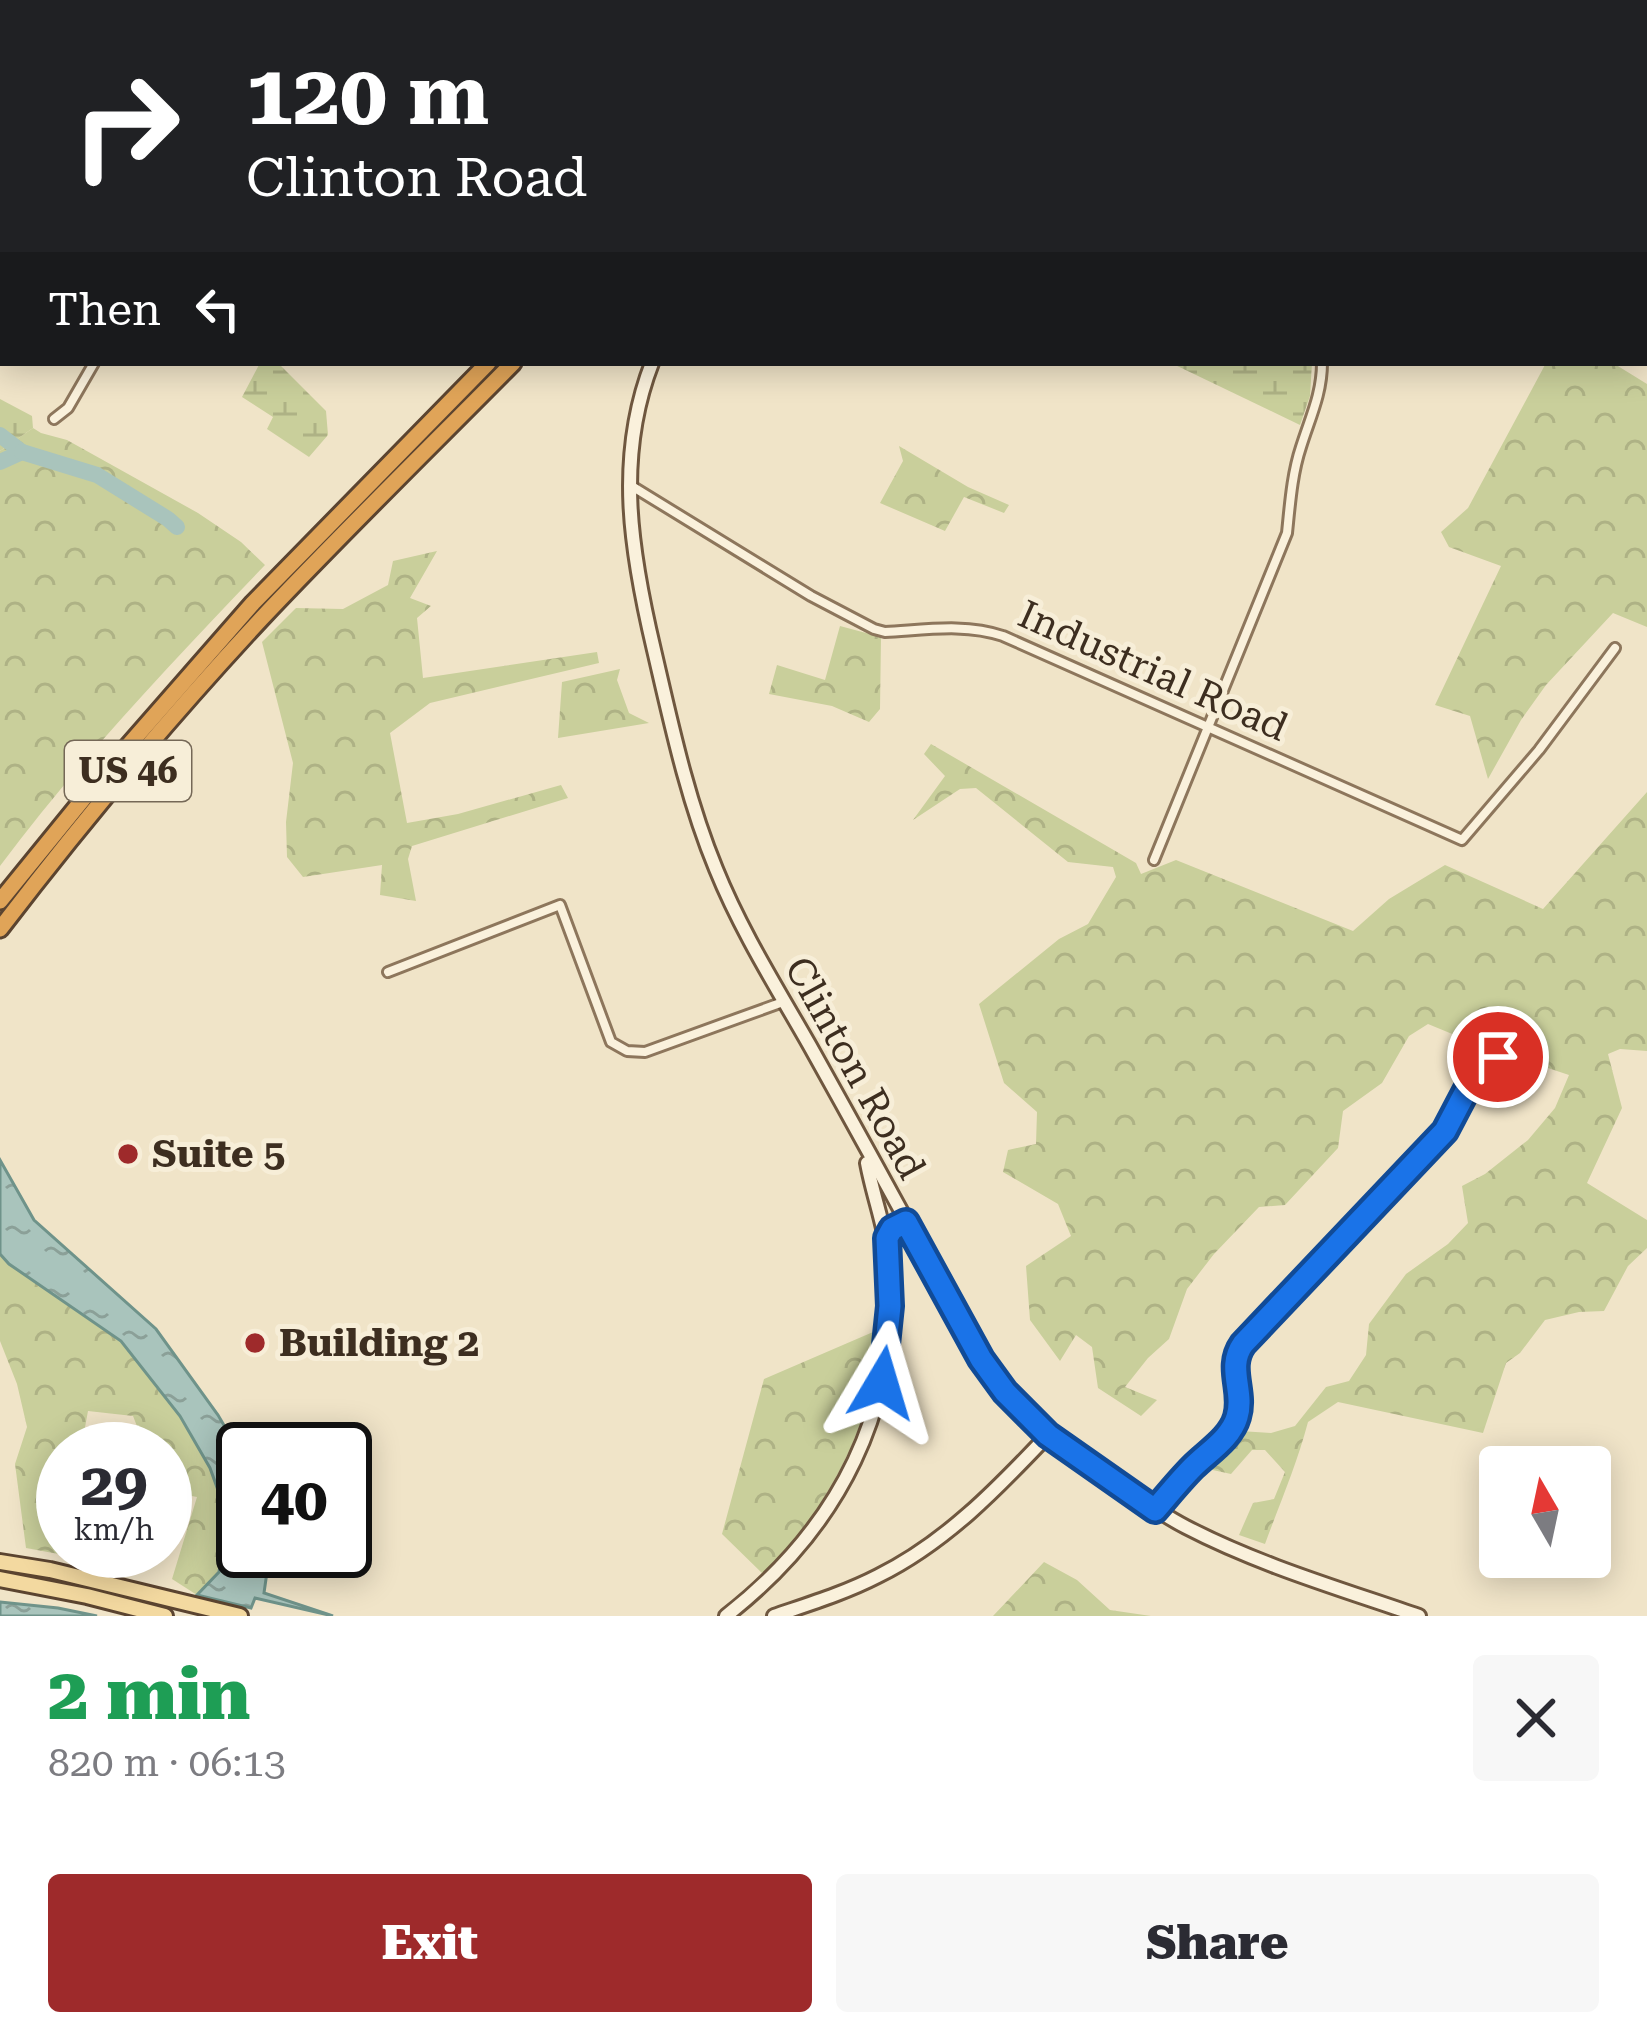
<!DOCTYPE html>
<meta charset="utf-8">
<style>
body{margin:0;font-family:"Roboto Serif",serif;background:#f7f7f7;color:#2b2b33;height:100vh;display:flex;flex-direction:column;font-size:45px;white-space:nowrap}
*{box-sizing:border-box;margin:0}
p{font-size:39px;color:#7c7c81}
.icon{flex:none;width:66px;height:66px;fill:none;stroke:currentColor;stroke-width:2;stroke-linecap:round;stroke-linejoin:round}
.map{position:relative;height:1616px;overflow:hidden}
.panel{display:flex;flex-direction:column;background:#fff;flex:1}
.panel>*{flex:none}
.top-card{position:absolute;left:0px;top:0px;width:1647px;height:366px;box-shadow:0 6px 30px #0003;background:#202124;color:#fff;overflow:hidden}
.needle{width:78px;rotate:351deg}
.tools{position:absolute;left:1479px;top:1446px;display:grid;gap:24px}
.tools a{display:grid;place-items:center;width:132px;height:132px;border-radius:12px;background:#fff;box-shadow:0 6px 30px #0003;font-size:60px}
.speed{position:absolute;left:36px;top:1422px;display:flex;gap:24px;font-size:60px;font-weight:700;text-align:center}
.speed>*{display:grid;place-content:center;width:156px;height:156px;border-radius:50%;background:#fff;box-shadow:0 6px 30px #0003;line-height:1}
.speed small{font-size:30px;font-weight:400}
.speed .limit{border:6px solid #111;border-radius:18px;background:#fff;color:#111}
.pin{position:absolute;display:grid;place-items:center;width:102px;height:102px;color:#fff;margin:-51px;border:6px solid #fff;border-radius:50%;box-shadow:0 3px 12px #0007}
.me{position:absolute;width:132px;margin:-66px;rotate:7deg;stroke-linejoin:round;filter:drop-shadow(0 0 9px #0008)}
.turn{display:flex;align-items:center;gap:42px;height:252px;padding:0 48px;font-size:54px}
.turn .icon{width:156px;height:156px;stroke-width:2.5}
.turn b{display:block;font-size:84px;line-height:102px}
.then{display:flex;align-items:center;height:114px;padding:0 48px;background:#0003;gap:24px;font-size:45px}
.round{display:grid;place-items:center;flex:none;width:126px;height:126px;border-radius:12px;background:#f7f7f7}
.head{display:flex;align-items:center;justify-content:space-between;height:204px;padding:0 48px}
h1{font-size:72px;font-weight:800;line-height:90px;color:#1e9e55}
.button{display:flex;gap:24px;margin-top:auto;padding:24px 48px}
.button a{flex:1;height:138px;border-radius:12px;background:#9e2a2b;color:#fff;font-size:48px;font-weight:800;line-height:138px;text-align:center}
.button a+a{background:#f7f7f7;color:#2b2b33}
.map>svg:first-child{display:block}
.forest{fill:url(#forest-crowns)}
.wetland{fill:url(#wetland-marsh)}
.water{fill:url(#water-ripples);stroke:#6f938a;stroke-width:3}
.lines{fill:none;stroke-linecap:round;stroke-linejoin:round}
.river{stroke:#a9c4bc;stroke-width:16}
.street-casing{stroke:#8d765c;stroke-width:14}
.secondary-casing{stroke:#6f573f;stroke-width:18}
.primary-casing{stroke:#5b4430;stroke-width:20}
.highway-casing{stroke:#5b4430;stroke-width:21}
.street{stroke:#faf1dc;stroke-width:8}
.secondary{stroke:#faf1dc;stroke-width:12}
.primary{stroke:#f3d9a0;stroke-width:14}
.highway{stroke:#e0a458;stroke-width:15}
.route-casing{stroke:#114b97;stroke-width:30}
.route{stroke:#1a73e8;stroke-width:21}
.poi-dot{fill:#9e2a2b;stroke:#f7eed8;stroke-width:4.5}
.labels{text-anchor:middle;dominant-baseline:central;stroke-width:10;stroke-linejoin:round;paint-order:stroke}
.shield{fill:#f7eed8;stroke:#756857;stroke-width:3}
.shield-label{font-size:36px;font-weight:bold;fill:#3d2e20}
.street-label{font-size:39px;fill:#3d2e20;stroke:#f7eed8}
.poi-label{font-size:39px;font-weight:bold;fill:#3d2e20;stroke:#f7eed8;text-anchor:start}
</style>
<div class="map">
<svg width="1647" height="1616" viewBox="0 0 1647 1616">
<defs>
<pattern id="forest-crowns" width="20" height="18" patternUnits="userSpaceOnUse" patternTransform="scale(3)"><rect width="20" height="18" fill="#c9cf9b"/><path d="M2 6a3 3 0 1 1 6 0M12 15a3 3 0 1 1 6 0" fill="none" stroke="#aeb285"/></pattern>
<pattern id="wetland-marsh" width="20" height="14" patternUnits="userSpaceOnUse" patternTransform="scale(3)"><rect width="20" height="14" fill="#c9cf9b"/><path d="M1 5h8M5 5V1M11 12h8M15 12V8" fill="none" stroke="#aeb285"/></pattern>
<pattern id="water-ripples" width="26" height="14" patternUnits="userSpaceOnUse" patternTransform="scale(3)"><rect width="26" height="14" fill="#a9c4bc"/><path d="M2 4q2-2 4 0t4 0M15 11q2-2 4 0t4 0" fill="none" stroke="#8ba098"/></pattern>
</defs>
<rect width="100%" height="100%" fill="#f0e4c8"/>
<g class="forest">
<path d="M1546,363H1613L1647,384V627L1613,613L1546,685L1521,720L1488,779L1470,716L1435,705L1501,566L1449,547L1441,532L1468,508Z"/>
<path d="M33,428L41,433L67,440L198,513L241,542L265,565C172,662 80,759 0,866V451Z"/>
<path d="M899,446L968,487L1009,505L1004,513L964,497L945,531L880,503L903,461Z"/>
<path d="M437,551L410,598L431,606L417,618L423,678L597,652L599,663L430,703L390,733L407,823L458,814L561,785L568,798L412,846L408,859L416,901L380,895L382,865L303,877L287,857L286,822L293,763L262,642L296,608L343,609L388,585L393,561Z"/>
<path d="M840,626L881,637L880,709L869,722L832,706L769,694L777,665L825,680Z"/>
<path d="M620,669L617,680L629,713L649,723L558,738L562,682Z"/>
<path d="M931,744L1136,863L1141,874L1176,860L1353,931L1389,899L1445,865L1543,909L1647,792V1051L1620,1049L1608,1054L1622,1108L1587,1183L1647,1220V1248L1628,1266L1604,1311L1579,1312L1545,1320L1520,1353L1506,1363L1483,1433L1338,1402L1308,1422C1297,1464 1280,1503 1265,1544L1239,1535L1253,1503L1274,1499L1285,1472L1265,1450H1252L1231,1474L1208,1469L1240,1431L1271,1433L1295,1426L1326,1387L1349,1381L1366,1355L1369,1324L1406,1274L1448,1244L1468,1223L1462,1186L1485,1174L1528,1140L1555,1108L1569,1075C1521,1059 1474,1044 1428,1024L1409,1036L1382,1083L1343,1111L1338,1148L1285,1205L1259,1207L1214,1254L1187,1289L1169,1339L1148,1358L1125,1387L1157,1400L1141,1416L1098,1388L1092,1347L1076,1335L1060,1361L1030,1320L1026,1266L1071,1236L1058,1204L1003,1172L1008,1150L1036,1144L1037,1112L1004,1083L979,1004L1059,939L1088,924L1116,877L1113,867L1068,862L976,788L960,789L913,820L945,776L924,754Z"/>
<path d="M0,1254L9,1264L121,1341L180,1416L210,1468L228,1518L219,1572L197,1595L172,1579L197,1497L165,1491V1449H146L133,1416L88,1411L81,1449H63L64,1555L26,1548L15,1464L27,1427L17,1384L0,1341Z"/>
<path d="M880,1329C877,1351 875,1374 869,1396C850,1466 812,1521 766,1577L722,1534L764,1379Z"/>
<path d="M1044,1562L1077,1580L1110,1610L1151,1616H993Z"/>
</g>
<g class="wetland">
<path d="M260,363H278L326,411L328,435L309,457L267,429L273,417L242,397Z"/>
<path d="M1171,363H1312L1310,396L1300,425Z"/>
<path d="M0,399L32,416L33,428L0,451Z"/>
</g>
<g class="water">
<path d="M0,1160L34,1220L156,1329L218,1415L243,1458V1551H270L264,1593L333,1616L255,1598L251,1608L197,1595L219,1572L228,1518L210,1468L180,1416L121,1341L9,1264L0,1254Z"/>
<path d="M0,1602L58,1608L97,1616H0Z"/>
</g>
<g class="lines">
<g class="river">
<path d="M0,435L22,452L0,462"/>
<path d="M22,452L97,475L168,519L177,527"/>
</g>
<defs>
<g id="street">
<path d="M154,0L159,3"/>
<path d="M948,0L954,3"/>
<path d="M224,3L226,0"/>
<path d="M0,230L3,232"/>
<path d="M54,419L68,408L94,363"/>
<path d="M630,485L811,596L874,629L885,632C924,630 965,623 1003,636L1462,840L1539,750L1615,648"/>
<path d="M1154,860L1287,533C1290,504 1292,474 1301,447C1310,418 1322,394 1322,363"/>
<path d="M388,972L560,905L611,1042L627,1051L645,1052L783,1002"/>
<path d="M1155,1510C1168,1495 1180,1480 1193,1467C1208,1452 1231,1438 1237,1417C1245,1391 1226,1368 1243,1344L1446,1131L1465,1091L1498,1057"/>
</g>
<g id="secondary">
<path d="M844,3V0"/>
<path d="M652,363C615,458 631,553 654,650C671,723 687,799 716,869C741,931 777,988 810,1046C868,1150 925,1254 981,1359C1012,1407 1047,1433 1093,1466C1124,1487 1153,1510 1186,1527C1259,1565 1341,1589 1419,1616"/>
<path d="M726,1616C839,1528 901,1408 889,1262C886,1229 873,1196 867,1163"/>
<path d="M774,1616C809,1604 845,1593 878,1576C945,1543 997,1489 1048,1435"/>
</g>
<g id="primary">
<path d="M0,1562L50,1570L240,1616"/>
<path d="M0,1579L87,1596L165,1616"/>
</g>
<g id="highway">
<path d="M864,3L868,0"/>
<path d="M895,3L898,0"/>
<path d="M0,901L106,771L253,603L488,363"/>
<path d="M0,929C82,822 169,718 261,619C343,532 429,448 513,363"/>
</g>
</defs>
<use href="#street" class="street-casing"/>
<use href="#secondary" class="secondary-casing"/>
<use href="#primary" class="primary-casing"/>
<use href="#highway" class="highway-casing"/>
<use href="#street" class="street"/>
<use href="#secondary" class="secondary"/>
<use href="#primary" class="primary"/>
<use href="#highway" class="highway"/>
</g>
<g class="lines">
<defs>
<path id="route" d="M882,1383L890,1306L887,1238L892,1229L906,1222L981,1359L1005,1392L1048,1435L1155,1510C1168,1495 1180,1480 1193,1467C1208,1452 1231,1438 1237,1417C1245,1391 1226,1368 1243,1344L1445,1131L1466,1091L1498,1057"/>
</defs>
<use href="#route" class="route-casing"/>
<use href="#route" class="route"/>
</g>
<g class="poi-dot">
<circle cx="128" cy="1154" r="12"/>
<circle cx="255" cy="1343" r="12"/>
</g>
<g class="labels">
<rect class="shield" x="65" y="741" width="126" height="60" rx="9"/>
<g class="shield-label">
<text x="128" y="771">US 46</text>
</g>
<g class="street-label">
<text transform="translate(1153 671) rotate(24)">Industrial Road</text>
<text transform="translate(855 1068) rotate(61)">Clinton Road</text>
</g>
<g class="poi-label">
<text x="152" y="1154">Suite 5</text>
<text x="279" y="1343">Building 2</text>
</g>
</g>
</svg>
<div class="tools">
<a><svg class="needle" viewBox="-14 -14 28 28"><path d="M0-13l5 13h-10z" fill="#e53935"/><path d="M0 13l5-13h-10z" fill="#7c7c81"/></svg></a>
</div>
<div class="speed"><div>29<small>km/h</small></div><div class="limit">40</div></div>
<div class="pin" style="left:1498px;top:1057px;background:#d93025"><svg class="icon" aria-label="arrive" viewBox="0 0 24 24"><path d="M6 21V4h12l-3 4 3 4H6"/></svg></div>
<svg class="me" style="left:882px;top:1383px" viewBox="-20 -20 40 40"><path d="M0-17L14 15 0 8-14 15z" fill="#1a73e8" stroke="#fff" stroke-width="4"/></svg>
<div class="top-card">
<div class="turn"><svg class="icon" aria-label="right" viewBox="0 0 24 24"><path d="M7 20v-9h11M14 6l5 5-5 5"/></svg><div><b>120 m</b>Clinton Road</div></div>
<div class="then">Then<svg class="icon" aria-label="left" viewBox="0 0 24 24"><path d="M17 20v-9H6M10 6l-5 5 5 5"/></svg></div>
</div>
</div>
<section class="panel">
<div class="head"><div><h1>2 min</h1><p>820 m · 06:13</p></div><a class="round"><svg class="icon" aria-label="close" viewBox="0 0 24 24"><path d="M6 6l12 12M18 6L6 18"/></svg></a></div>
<div class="button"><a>Exit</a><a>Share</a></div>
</section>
